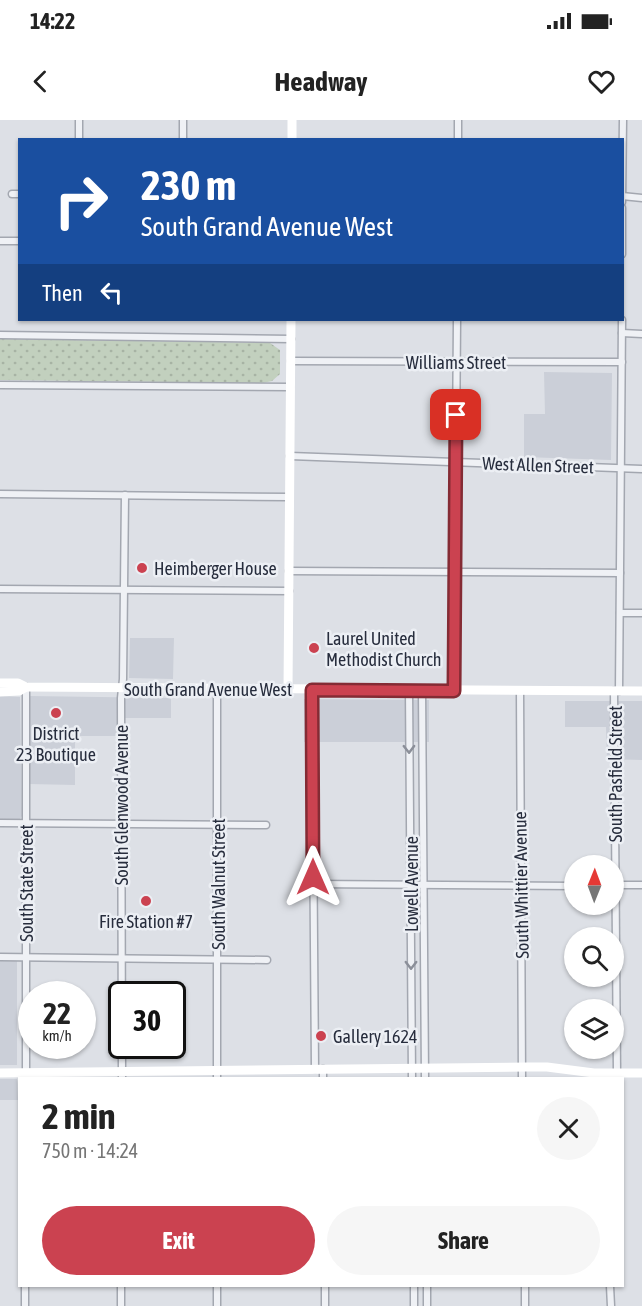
<!DOCTYPE html>
<meta charset="utf-8">
<style>
body{margin:0;font-family:"Asap Condensed",sans-serif;background:#f6f6f6;color:#222;height:100vh;display:flex;flex-direction:column;font-size:22px;white-space:nowrap}
*{box-sizing:border-box;margin:0}
p{font-size:20px;color:#767676}
.icon{flex:none;width:33px;height:33px;fill:none;stroke:currentColor;stroke-width:2;stroke-linecap:round;stroke-linejoin:round}
.map{position:relative;flex:1;overflow:hidden}
.drawer{position:absolute;left:18px;top:957px;width:606px;height:210px;display:flex;flex-direction:column;background:#fff;border-radius:0px;box-shadow:0 2px 4px #0004}
.drawer>*{flex:none}
.guide{position:absolute;left:18px;top:18px;width:606px;height:183px;border-radius:0px;box-shadow:0 2px 4px #0004;background:#1a4fa0;color:#fff;overflow:hidden}
.needle{width:39px;rotate:1deg}
.controls{position:absolute;left:564px;top:735px;display:grid;gap:12px}
.controls a{display:grid;place-items:center;width:60px;height:60px;border-radius:50%;background:#fff;box-shadow:0 2px 4px #0004;font-size:30px}
.speed{position:absolute;left:18px;top:861px;display:flex;gap:12px;font-size:30px;font-weight:700;text-align:center}
.speed>*{display:grid;place-content:center;width:78px;height:78px;border-radius:50%;background:#fff;box-shadow:0 2px 4px #0004;line-height:1}
.speed small{font-size:15px;font-weight:400}
.speed .limit{border:3px solid #111;border-radius:9px;background:#fff;color:#111}
.pin{position:absolute;display:grid;place-items:center;width:51px;height:51px;color:#fff;margin:-26px;border-radius:12px;box-shadow:0 3px 9px #0006}
.me{position:absolute;width:66px;margin:-33px;rotate:0deg;stroke-linejoin:round;filter:drop-shadow(0 0 4px #0008)}
.turn{display:flex;align-items:center;gap:21px;height:126px;padding:0 24px;font-size:27px}
.turn .icon{width:78px;height:78px;stroke-width:2.5}
.turn b{display:block;font-size:42px;line-height:51px}
.then{display:flex;align-items:center;height:57px;padding:0 24px;background:#0003;gap:12px;font-size:22px}
.round{display:grid;place-items:center;flex:none;width:63px;height:63px;border-radius:32px;background:#f6f6f6}
.summary{display:flex;align-items:center;justify-content:space-between;height:102px;padding:0 24px}
h1{font-size:36px;font-weight:700;line-height:45px}
.cta{display:flex;gap:12px;margin-top:auto;padding:12px 24px}
.cta a{flex:1;height:69px;border-radius:36px;background:#cb4250;color:#fff;font-size:24px;font-weight:700;line-height:69px;text-align:center}
.cta a+a{background:#f6f6f6;color:#222}
.status{display:flex;justify-content:space-between;align-items:center;height:42px;padding:0 30px;background:#fff;direction:ltr}
.status svg{height:16px;fill:currentColor}
header{display:flex;justify-content:space-between;align-items:center;height:78px;padding:0 24px;background:#fff;font-size:27px;font-weight:700}
.map>svg:first-child{display:block}
.built{fill:#cbcfd8}
.park{fill:url(#park-dots)}
.lines{fill:none;stroke-linecap:round;stroke-linejoin:round}
.street-casing{stroke:#a3a7b0;stroke-width:9}
.street{stroke:#eff1f5;stroke-width:6}
.secondary{stroke:#fff;stroke-width:9}
.oneway{stroke:#8b8f99}
.route-casing{stroke:#842b34;stroke-width:15}
.route{stroke:#cb4250;stroke-width:10}
.poi-dot{fill:#cb4250;stroke:#eceff4;stroke-width:2}
.labels{text-anchor:middle;dominant-baseline:central;stroke-width:5;stroke-linejoin:round;paint-order:stroke}
.street-label{font-size:18px;fill:#272d3d;stroke:#eceff4}
.poi-label{font-size:18px;fill:#272d3d;stroke:#eceff4;text-anchor:start}
</style>
<div class="status"><b>14:22</b><svg viewBox="0 0 49 12"><path d="M0 12V9h3v3zM5 12V6h3v6zM10 12V3h3v9zM15 12V0h3v12zM26 1h20v11H26zM47 4h2v5h-2z"/></svg></div>
<header><svg class="icon" aria-label="back" viewBox="0 0 24 24"><path d="M15 5l-7 7 7 7"/></svg>Headway<svg class="icon" aria-label="heart" viewBox="0 0 24 24"><path d="M12 20l-8-8c-3-5 5-10 8-4 3-6 11-1 8 4z"/></svg></header>
<div class="map">
<svg width="642" height="1186" viewBox="0 0 642 1186">
<defs>
<pattern id="park-dots" width="8" height="8" patternUnits="userSpaceOnUse" patternTransform="scale(1.5)"><rect width="8" height="8" fill="#c2d0be"/><path d="M2 2h.1M6 6h.1" fill="none" stroke="#a7b3a4" stroke-width="1.8" stroke-linecap="round"/></pattern>
</defs>
<rect width="100%" height="100%" fill="#dde0e6"/>
<g class="built">
<path d="M544,252L612,253L611,340L524,337V294H545Z"/>
<path d="M130,518H174L173,559L129,558Z"/>
<path d="M0,576L20,577L22,696L20,699H0Z"/>
<path d="M29,576L171,578V598H118L117,616H75V665L29,664Z"/>
<path d="M304,579L429,580V622H304Z"/>
<path d="M565,581H642V640L607,639L606,607H565Z"/>
<rect x="0" y="840" width="17" height="105"/>
<path d="M0,959H17L18,980H0Z"/>
</g>
<path class="park" d="M0,219L270,223L280,230V254L272,261L263,263L0,260Z"/>
<g class="lines">
<defs>
<g id="street">
<path d="M79,20V0"/>
<path d="M183,20V0"/>
<path d="M458,20V0"/>
<path d="M12,74H20"/>
<path d="M622,76L642,78"/>
<path d="M622,82L623,0"/>
<path d="M622,88V134"/>
<path d="M0,121H20"/>
<path d="M622,213L642,214"/>
<path d="M0,215L291,219"/>
<path d="M291,241L622,242"/>
<path d="M0,265L290,267"/>
<path d="M290,336L642,349"/>
<path d="M0,374L289,377"/>
<path d="M289,451L620,453"/>
<path d="M0,469L289,471"/>
<path d="M620,493H642"/>
<path d="M217,569V958"/>
<path d="M312,570L315,949"/>
<path d="M409,570L412,958"/>
<path d="M422,570L425,958"/>
<path d="M454,571L457,200"/>
<path d="M520,571L522,958"/>
<path d="M614,571L617,953"/>
<path d="M619,571L622,200"/>
<path d="M0,703L266,705"/>
<path d="M313,764L574,766"/>
<path d="M614,765H642"/>
<path d="M0,837L267,840"/>
<path d="M323,949V958"/>
<path d="M26,958V567"/>
<path d="M122,958L121,578L123,559L125,375"/>
<path d="M325,1166V1186"/>
<path d="M414,1166V1186"/>
<path d="M427,1166V1186"/>
<path d="M525,1166V1186"/>
<path d="M610,1166L611,1186"/>
<path d="M25,1186V1166"/>
<path d="M121,1186V1166"/>
<path d="M217,1186V1166"/>
</g>
</defs>
<use href="#street" class="street-casing"/>
<use href="#street" class="street"/>
<g class="secondary">
<path d="M292,0V20"/>
<path d="M0,563H18L26,567L642,571"/>
<path d="M288,569L291,200"/>
<path d="M0,572L19,571L26,567"/>
<path d="M0,953L527,947H547L594,953H642"/>
</g>
</g>
<defs><path id="oneway-chevron" d="M-2-3.5L2.5 0L-2 3.5" fill="none" stroke-width="1.6" stroke-linecap="round" stroke-linejoin="round" transform="scale(1.5)"/></defs>
<g class="oneway">
<use href="#oneway-chevron" transform="translate(409 629) rotate(89)"/>
<use href="#oneway-chevron" transform="translate(411 845) rotate(90)"/>
</g>
<g class="lines">
<defs>
<path id="route" d="M313,757L312,570L454,571L456,295"/>
</defs>
<use href="#route" class="route-casing"/>
<use href="#route" class="route"/>
</g>
<g class="poi-dot">
<circle cx="142" cy="448" r="6"/>
<circle cx="314" cy="528" r="6"/>
<circle cx="56" cy="593" r="6"/>
<circle cx="146" cy="781" r="6"/>
<circle cx="321" cy="916" r="6"/>
</g>
<g class="labels">
<g class="street-label">
<text x="456" y="242">Williams Street</text>
<text transform="translate(538 345) rotate(2)">West Allen Street</text>
<text x="208" y="569">South Grand Avenue West</text>
<text transform="translate(615 654) rotate(-90)">South Pasfield Street</text>
<text transform="translate(121 685) rotate(-90)">South Glenwood Avenue</text>
<text transform="translate(26 763) rotate(-90)">South State Street</text>
<text transform="translate(218 764) rotate(-90)">South Walnut Street</text>
<text transform="translate(411 764) rotate(-90)">Lowell Avenue</text>
<text transform="translate(521 765) rotate(-91)">South Whittier Avenue</text>
</g>
<g class="poi-label">
<text x="154" y="448">Heimberger House</text>
<text x="326" y="518">Laurel United<tspan x="326" dy="21">Methodist Church</tspan></text>
<text x="56" y="613" text-anchor="middle">District<tspan x="56" dy="21">23 Boutique</tspan></text>
<text x="146" y="801" text-anchor="middle">Fire Station #7</text>
<text x="333" y="916">Gallery 1624</text>
</g>
</g>
</svg>
<div class="controls">
<a><svg class="needle" viewBox="-14 -14 28 28"><path d="M0-13l5 13h-10z" fill="#e53935"/><path d="M0 13l5-13h-10z" fill="#767676"/></svg></a>
<a><svg class="icon" aria-label="search" viewBox="0 0 24 24"><circle cx="10" cy="10" r="6"/><path d="M15 15l6 6"/></svg></a>
<a><svg class="icon" aria-label="layers" viewBox="0 0 24 24"><path d="M12 4l9 5-9 5-9-5zM3 14l9 5 9-5"/></svg></a>
</div>
<div class="speed"><div>22<small>km/h</small></div><div class="limit">30</div></div>
<div class="pin" style="left:456px;top:295px;background:#d93025"><svg class="icon" aria-label="arrive" viewBox="0 0 24 24"><path d="M6 21V4h12l-3 4 3 4H6"/></svg></div>
<svg class="me" style="left:313px;top:757px" viewBox="-20 -20 40 40"><path d="M0-17L14 15 0 8-14 15z" fill="#cb4250" stroke="#fff" stroke-width="4"/></svg>
<div class="guide">
<div class="turn"><svg class="icon" aria-label="right" viewBox="0 0 24 24"><path d="M7 20v-9h11M14 6l5 5-5 5"/></svg><div><b>230 m</b>South Grand Avenue West</div></div>
<div class="then">Then<svg class="icon" aria-label="left" viewBox="0 0 24 24"><path d="M17 20v-9H6M10 6l-5 5 5 5"/></svg></div>
</div>
<section class="drawer">
<div class="summary"><div><h1>2 min</h1><p>750 m · 14:24</p></div><a class="round"><svg class="icon" aria-label="close" viewBox="0 0 24 24"><path d="M6 6l12 12M18 6L6 18"/></svg></a></div>
<div class="cta"><a>Exit</a><a>Share</a></div>
</section>
</div>
